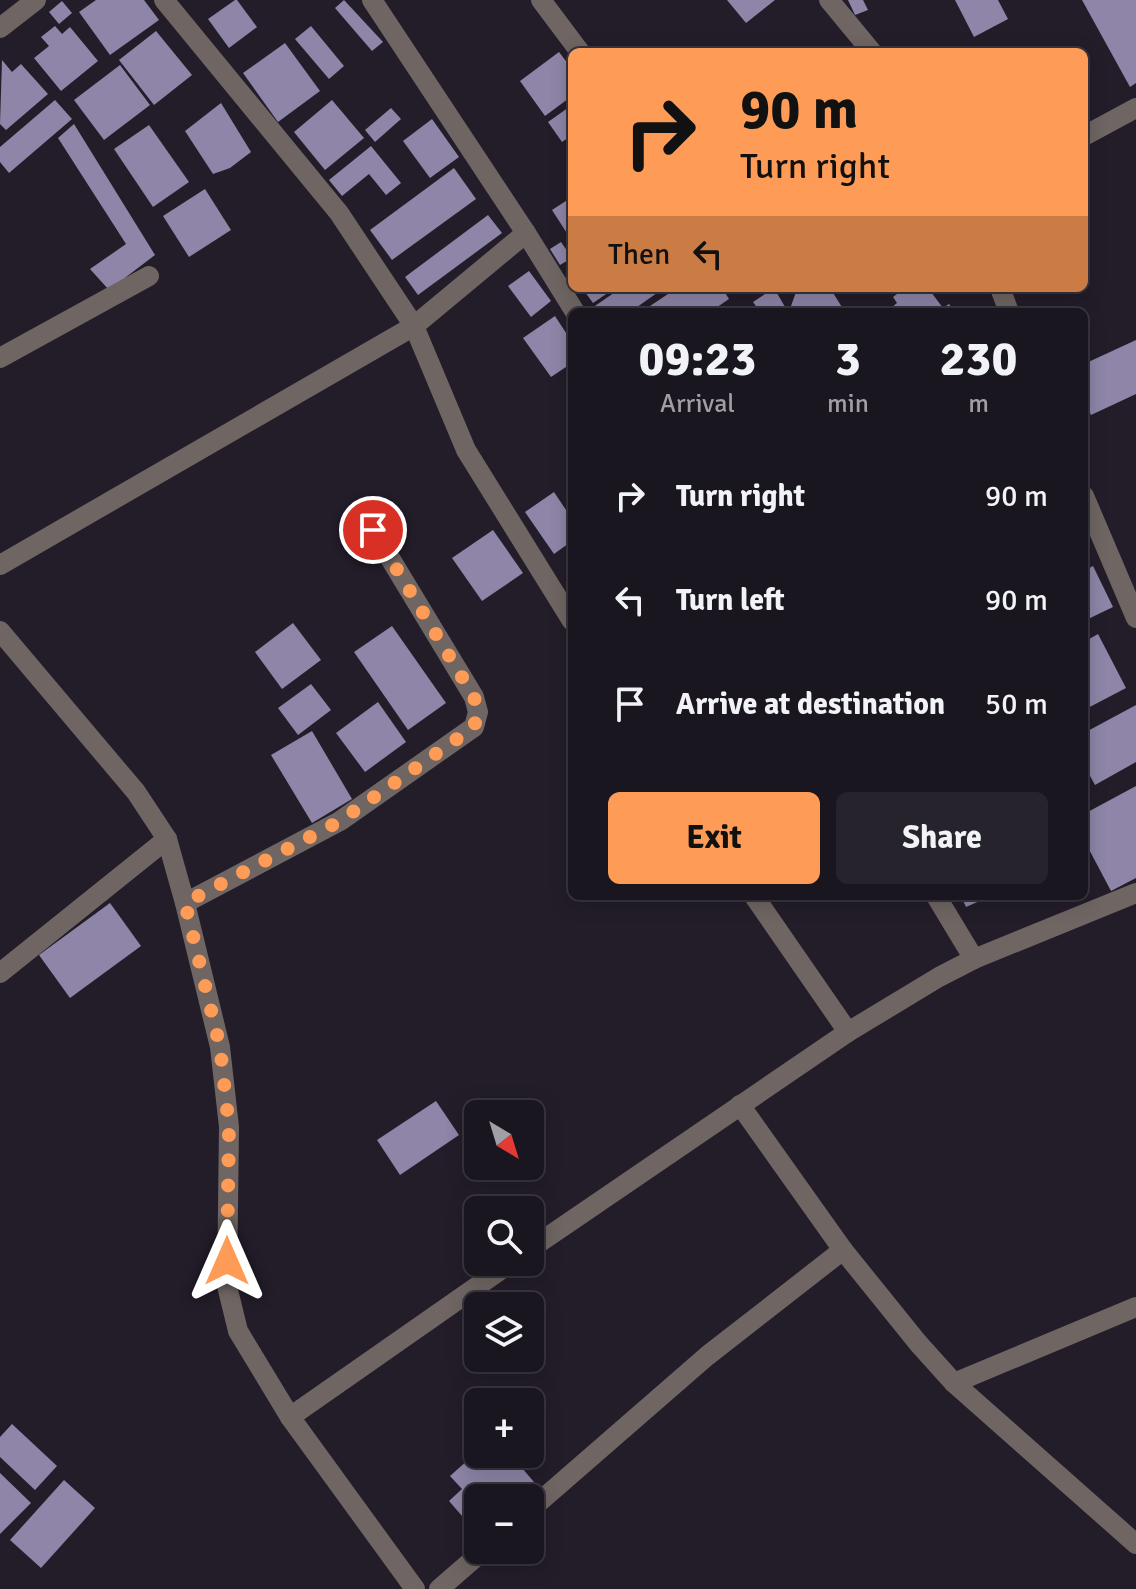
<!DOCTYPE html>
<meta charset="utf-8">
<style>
body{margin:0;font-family:Signika,sans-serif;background:#27232d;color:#f1f3f6;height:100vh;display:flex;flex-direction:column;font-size:30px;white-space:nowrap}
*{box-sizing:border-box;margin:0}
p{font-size:26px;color:#9f9fa5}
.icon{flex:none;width:44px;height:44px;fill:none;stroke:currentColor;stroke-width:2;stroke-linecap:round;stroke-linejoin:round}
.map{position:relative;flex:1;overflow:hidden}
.details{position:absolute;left:568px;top:308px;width:520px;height:592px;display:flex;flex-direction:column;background:#1a1620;border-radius:12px;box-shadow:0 4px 20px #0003,0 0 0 2px #38353e}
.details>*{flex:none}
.guide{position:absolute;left:568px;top:48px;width:520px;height:244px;border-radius:12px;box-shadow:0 4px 20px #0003,0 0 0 2px #38353e;background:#fe9c57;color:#111;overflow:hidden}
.needle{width:52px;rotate:142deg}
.controls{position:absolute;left:464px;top:1100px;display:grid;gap:16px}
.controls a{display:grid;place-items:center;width:80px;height:80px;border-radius:12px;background:#1a1620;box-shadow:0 4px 20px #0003,0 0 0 2px #38353e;font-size:40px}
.pin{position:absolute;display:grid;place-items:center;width:68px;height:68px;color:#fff;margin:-34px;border:4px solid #fff;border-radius:50%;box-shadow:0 2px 8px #0007}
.me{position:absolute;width:88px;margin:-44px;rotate:0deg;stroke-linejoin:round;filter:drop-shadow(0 0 6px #0008)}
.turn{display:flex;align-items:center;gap:28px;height:168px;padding:0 40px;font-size:36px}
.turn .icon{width:104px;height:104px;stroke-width:2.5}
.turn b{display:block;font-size:56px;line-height:68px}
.then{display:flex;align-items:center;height:76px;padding:0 40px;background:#0003;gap:16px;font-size:30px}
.eta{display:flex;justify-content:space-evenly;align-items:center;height:136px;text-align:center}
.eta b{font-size:48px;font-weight:700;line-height:56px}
.button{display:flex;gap:16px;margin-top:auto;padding:16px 40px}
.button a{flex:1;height:92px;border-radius:12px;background:#fe9c57;color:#111;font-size:32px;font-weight:700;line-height:92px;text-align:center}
.button a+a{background:#27232d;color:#f1f3f6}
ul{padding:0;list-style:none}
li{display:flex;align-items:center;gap:24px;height:104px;padding:0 40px}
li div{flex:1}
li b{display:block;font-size:30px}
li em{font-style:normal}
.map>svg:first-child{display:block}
.building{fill:#8e85a8}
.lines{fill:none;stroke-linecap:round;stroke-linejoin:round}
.minor{stroke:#6f6663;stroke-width:20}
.route{stroke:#fe9c57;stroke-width:14;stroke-dasharray:0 25.2}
</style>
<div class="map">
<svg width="1136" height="1589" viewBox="0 0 1136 1589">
<rect width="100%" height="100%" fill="#231d2a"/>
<g class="building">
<path d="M96,0H144L159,20L110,55L79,12Z"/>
<path d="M235,0H237L257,27L229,48L208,19Z"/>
<path d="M344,0L383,42L372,51L335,8Z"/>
<path d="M727,0H775L746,23Z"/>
<path d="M848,0H863L868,10L855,15Z"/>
<path d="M955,0H998L1008,19L974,37Z"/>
<path d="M1082,0H1136V83L1130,87Z"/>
<path d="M62,1L72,13L59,24L49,12Z"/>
<path d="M55,26L62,34L70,27L98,61L61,91L34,58L49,46L41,37Z"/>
<path d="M311,26L344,66L329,79L295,39Z"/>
<path d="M156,31L192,75L154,105L119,60Z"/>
<path d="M285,43L320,91L278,122L243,73Z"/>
<path d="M559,52L572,69V96L545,116L520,81Z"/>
<path d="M2,60L12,72L21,64L48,94L6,130L0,124Z"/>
<path d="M120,65L150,105L104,140L74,100Z"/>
<path d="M55,100L72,119L9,173L0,162V147Z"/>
<path d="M332,100L364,138L325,170L294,132Z"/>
<path d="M221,103L251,152L230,168L213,174L185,131Z"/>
<path d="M572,105V135L562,142L548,122Z"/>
<path d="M391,108L401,119L375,142L365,130Z"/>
<path d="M432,119L459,157L430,178L403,141Z"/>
<path d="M74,124L155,255L109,290L90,269L126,244L58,138Z"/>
<path d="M149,125L189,182L153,207L114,149Z"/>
<path d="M371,146L401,183L386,195L369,174L342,196L329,180Z"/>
<path d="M454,168L476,199L392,260L370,230Z"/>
<path d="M205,189L231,230L189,257L163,216Z"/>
<path d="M572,197V241L552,210Z"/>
<path d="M488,215L502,233L418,295L405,277Z"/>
<path d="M561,242L572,258L560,265L550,249Z"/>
<path d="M529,271L551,301L531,317L508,286Z"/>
<path d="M582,288H615L593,303Z"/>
<path d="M621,288H664L630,312H595L592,308Z"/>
<path d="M677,288H722L729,299L710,312H654L650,306Z"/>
<path d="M774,288L788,312H760L753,302Z"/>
<path d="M802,288H830L845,312H794L791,306L796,292Z"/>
<path d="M905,288L910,293L917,288H928L943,308L949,304L955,312H886L897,303L893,297Z"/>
<path d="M555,316L572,342V363L551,377L523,338Z"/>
<path d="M1136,340V394L1091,415L1084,399V364Z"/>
<path d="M554,492L572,519V541L554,554L525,512Z"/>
<path d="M493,530L523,573L482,601L452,558Z"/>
<path d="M1093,566L1113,607L1084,621V571Z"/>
<path d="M293,623L321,660L282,689L255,652Z"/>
<path d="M392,626L446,703L408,730L354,652Z"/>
<path d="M1098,634L1126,688L1084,710V642Z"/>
<path d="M311,684L331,710L298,735L278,708Z"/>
<path d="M378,702L406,742L365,772L336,733Z"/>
<path d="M1136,705V762L1095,785L1084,765V733Z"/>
<path d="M312,731L352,799L312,823L271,755Z"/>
<path d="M1136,786V878L1111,891L1084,840V814Z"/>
<path d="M961,896H991L966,907Z"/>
<path d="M110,903L141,946L70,998L39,955Z"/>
<path d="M436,1101L459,1135L400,1175L377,1140Z"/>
<path d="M12,1424L57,1466L35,1490L0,1457V1437Z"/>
<path d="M478,1451V1454H510L534,1482L516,1498H478V1516L469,1524L449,1501L462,1489L450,1476Z"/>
<path d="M0,1473L31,1503L0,1534Z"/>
<path d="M64,1480L95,1508L41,1568L10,1540Z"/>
</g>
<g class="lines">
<g class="minor">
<path d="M164,0L339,213L414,326L466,450L572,621"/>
<path d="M372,0L526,233L575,312"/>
<path d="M541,0L580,52"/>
<path d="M829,0L872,52"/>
<path d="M0,28L36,0"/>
<path d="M1084,136L1136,108"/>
<path d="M1000,288L1009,312"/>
<path d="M0,358L149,276"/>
<path d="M1084,496L1136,618"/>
<path d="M0,565L414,326L526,233"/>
<path d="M0,631L136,792L167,839L185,903L220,1047L229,1127L227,1286L238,1331L290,1417L415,1589"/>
<path d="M754,896L848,1032"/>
<path d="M936,896L974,959"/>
<path d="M185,903L340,821L474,727L478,712L474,697L373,530"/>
<path d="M0,973L167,839"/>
<path d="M740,1105L843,1250L918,1343L954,1383L1136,1544"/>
<path d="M530,1249L848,1032L939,977L974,959L1136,893"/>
<path d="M954,1383L1136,1307"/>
<path d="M290,1417L512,1262"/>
<path d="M530,1510L707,1356L843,1250"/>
<path d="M439,1589L484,1550"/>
</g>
</g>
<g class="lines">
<path class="route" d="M227,1261L229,1127L220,1047L185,903L340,821L474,727L478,712L474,697L373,530"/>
</g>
</svg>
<div class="controls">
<a><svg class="needle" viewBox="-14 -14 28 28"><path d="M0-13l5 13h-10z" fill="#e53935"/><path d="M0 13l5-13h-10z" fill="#9f9fa5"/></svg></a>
<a><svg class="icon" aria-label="search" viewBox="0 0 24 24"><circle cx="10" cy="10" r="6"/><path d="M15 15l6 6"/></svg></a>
<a><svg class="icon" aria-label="layers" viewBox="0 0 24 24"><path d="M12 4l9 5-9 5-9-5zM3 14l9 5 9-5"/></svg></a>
<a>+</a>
<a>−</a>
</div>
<div class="pin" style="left:373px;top:530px;background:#d93025"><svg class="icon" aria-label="arrive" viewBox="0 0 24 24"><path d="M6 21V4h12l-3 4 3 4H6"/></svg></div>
<svg class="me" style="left:227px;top:1261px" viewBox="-20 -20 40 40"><path d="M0-17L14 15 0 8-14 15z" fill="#fe9c57" stroke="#fff" stroke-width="4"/></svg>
<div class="guide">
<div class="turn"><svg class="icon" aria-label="right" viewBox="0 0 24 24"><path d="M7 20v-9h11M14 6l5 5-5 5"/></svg><div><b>90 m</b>Turn right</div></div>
<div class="then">Then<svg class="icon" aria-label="left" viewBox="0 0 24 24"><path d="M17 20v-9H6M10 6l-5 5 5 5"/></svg></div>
</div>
<section class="details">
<div class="eta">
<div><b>09:23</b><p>Arrival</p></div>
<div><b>3</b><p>min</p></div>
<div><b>230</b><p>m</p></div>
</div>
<ul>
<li><svg class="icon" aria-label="right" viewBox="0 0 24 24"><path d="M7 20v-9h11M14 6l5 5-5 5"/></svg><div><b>Turn right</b></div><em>90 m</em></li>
<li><svg class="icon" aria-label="left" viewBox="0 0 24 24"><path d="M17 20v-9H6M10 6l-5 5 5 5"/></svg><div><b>Turn left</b></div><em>90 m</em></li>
<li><svg class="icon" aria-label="arrive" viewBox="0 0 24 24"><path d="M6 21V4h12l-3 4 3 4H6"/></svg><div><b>Arrive at destination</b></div><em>50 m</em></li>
</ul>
<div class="button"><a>Exit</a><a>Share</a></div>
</section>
</div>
